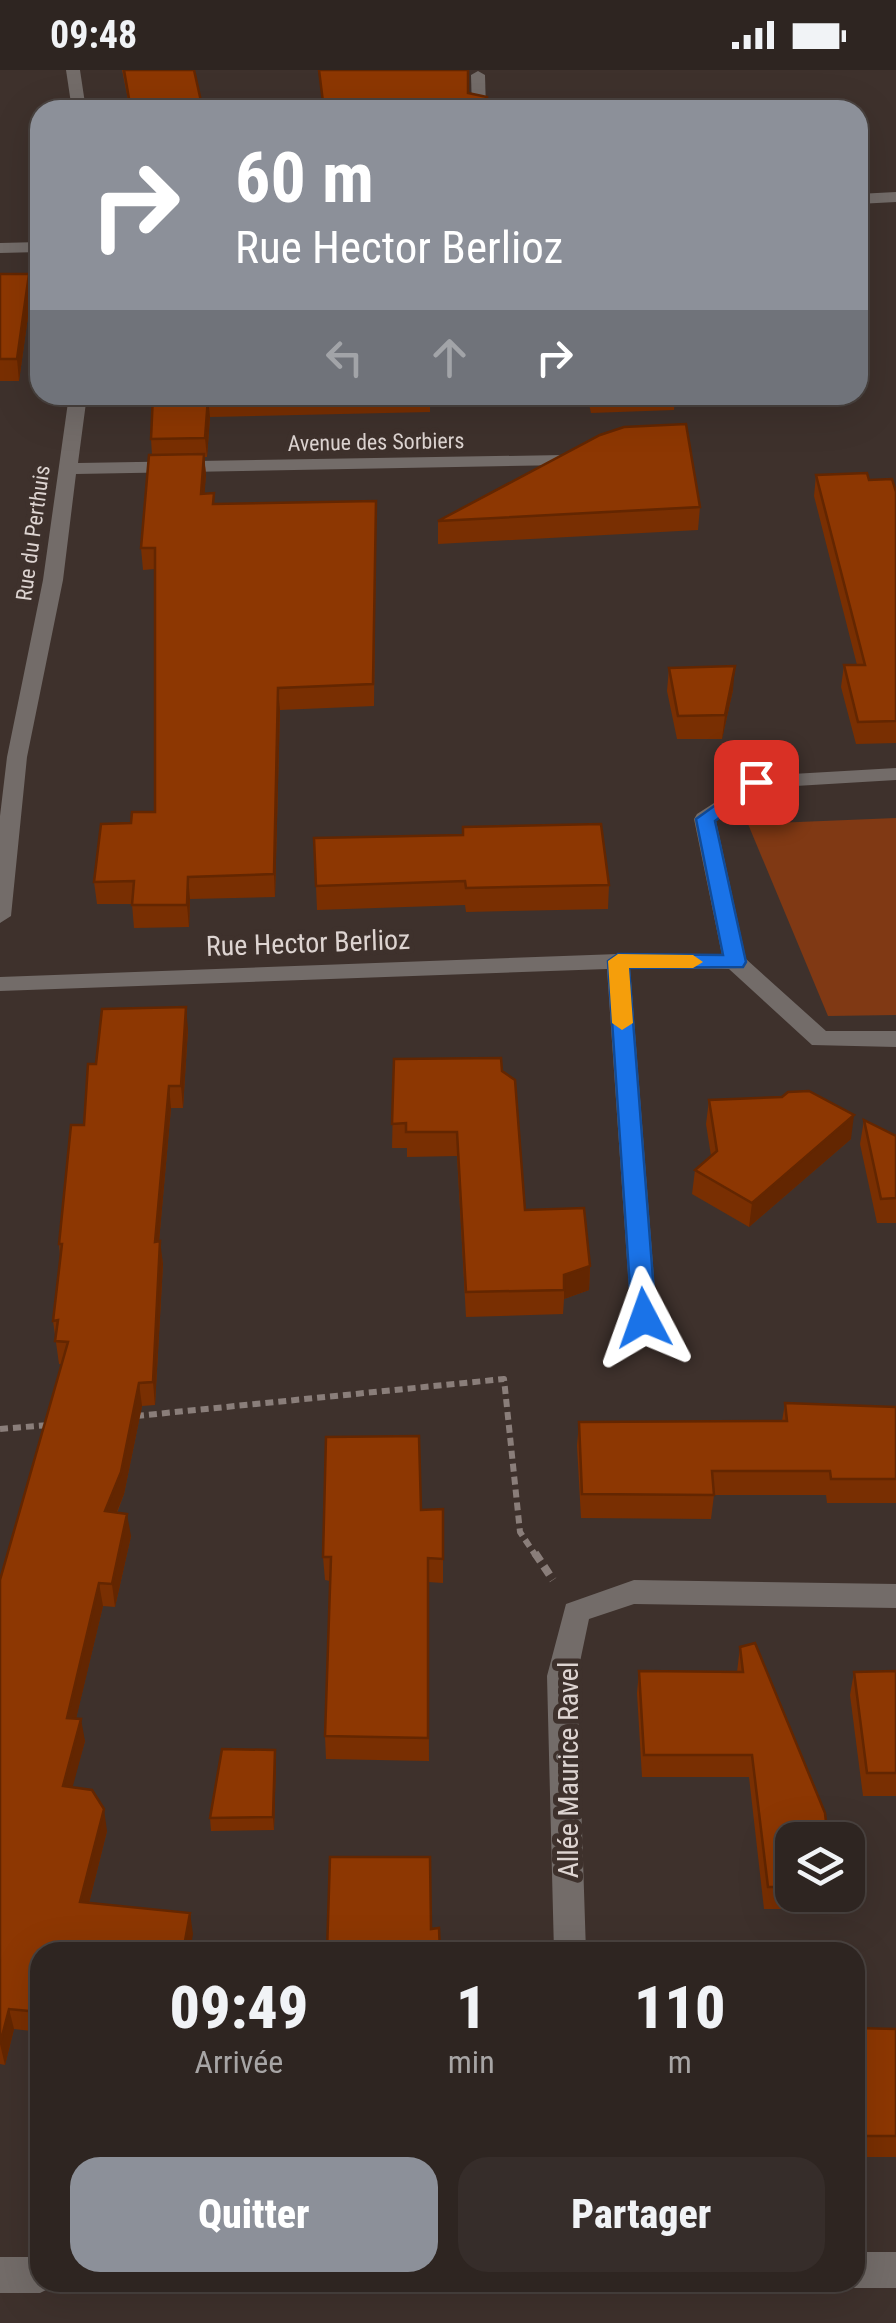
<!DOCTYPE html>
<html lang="fr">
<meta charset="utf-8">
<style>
body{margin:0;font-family:"Roboto Condensed",sans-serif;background:#362d2a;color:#f1f3f6;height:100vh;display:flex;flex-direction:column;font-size:38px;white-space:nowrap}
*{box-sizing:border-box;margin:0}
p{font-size:32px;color:#a7a5a5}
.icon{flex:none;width:55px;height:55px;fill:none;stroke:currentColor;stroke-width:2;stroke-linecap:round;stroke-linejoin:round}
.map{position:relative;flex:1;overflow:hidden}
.drawer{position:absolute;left:30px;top:1872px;width:835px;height:350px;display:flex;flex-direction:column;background:#2e2521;border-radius:30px;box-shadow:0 10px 40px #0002,0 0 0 2px #49423f}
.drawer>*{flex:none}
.top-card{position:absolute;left:30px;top:30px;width:838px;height:305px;border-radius:30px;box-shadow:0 10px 40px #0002,0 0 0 2px #49423f;background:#8c9099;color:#fff;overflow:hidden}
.fabs{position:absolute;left:775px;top:1752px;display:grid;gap:20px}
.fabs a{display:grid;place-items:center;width:90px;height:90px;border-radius:20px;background:#2e2521;box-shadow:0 10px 40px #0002,0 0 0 2px #49423f;font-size:50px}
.pin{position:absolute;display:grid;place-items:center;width:85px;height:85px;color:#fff;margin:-42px;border-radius:20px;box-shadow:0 5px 15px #0006}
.me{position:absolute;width:110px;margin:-55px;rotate:356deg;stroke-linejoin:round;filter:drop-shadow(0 0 8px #0008)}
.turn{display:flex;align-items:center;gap:35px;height:210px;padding:0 40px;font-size:45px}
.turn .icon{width:130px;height:130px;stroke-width:2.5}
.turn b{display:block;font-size:70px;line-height:85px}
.lanes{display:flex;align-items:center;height:95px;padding:0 40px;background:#0003;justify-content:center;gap:50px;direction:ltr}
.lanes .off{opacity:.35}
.eta{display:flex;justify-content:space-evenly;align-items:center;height:170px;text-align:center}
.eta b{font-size:60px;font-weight:800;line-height:70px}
.primary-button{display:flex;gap:20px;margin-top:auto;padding:20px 40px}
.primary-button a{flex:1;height:115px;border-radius:30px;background:#8c9099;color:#fff;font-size:40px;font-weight:800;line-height:115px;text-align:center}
.primary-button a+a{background:#362d2a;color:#f1f3f6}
.status{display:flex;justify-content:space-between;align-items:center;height:70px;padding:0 50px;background:#2e2521;direction:ltr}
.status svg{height:28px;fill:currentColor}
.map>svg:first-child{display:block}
.green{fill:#803914}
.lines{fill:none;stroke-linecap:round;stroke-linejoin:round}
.path-far1{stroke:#8a7e7a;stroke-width:6;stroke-dasharray:8 5;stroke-linecap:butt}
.path{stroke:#8a7e7a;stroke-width:8;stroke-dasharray:10 6;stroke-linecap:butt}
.minor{fill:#736c69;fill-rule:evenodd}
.wall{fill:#792f02}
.shaded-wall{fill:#632601}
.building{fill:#8d3702;stroke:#632601;stroke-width:2.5}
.route{fill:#1a73e8;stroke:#114b97;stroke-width:2.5}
.slow{fill:#f59e0b}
.labels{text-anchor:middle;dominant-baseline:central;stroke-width:10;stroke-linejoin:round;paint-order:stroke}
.far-street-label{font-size:22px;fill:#ddd4d1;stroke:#3e312c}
.street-label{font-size:28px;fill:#ddd4d1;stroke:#3e312c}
</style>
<div class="status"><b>09:48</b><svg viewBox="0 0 49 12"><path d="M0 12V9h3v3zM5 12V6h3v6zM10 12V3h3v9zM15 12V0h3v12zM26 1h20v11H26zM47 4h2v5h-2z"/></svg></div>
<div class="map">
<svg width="896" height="2253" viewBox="0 0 896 2253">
<rect width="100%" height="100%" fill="#3e312c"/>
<path class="green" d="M896,748V945L828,946L748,754Z"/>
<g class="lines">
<g class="path-far1">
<path d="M136,1346L504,1309L520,1462L536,1486"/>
<path d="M0,1359L49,1355"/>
</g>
<path class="path" d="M535,1483L553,1510"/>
<g class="minor">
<path d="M66,0H80L86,40H72Z"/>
<path d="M478,1L485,5L486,40H472L471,5Z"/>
<path d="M896,122V132L858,134V124Z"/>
<path d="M40,172V182L0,183V173Z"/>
<path d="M69,325H87L78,393L563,385L586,377L595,382L565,395L76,404L63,510L27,687L11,846L0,853V746L7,687L43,510Z"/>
<path d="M896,698V710L761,718L716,751L746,889L826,961H896V977L812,975L729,899L630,898L657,1248L653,1255H635L631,1248L607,899L0,921V907L618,884L722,885L694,749L697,744L756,706Z"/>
<path d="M634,1510L896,1514V1538L634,1534L589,1549L577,1606L586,1882H554L547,1606L566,1534Z"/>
<path d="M855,2182H896V2218H855L843,2212H855Z"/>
<path d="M0,2187H40V2212H55L52,2217L40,2223H0Z"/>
</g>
</g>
<g class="wall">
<path d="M122,0H194L203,40H130Z"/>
<path d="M0,204L31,225L19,311H0Z"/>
<path d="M153,325H430V342L210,347L207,387H204L206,405L204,424L215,434L376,452L374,636L280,640L275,827L190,829L189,857L134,858L132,834H97L94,812L131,753L155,742V499L143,500L141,478L152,385L151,369Z"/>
<path d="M587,325H675L674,340L591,343Z"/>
<path d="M816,405L869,410L896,422V673L856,674L841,617L844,595H857L814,426Z"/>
<path d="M700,437L698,460L438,474V451Z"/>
<path d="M669,598L733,620L722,669H677L667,621Z"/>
<path d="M314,768L609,815L608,839L466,842L465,835L317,840Z"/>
<path d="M188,959L183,1038H171L159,1171L163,1194L155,1335L142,1336L124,1424L117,1443L131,1466L115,1537L103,1536L76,1648L85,1671L72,1717L107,1761L89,1833L193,1864L40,1882V1962L14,1959L5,1995L0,1994V1510L62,1294H59L53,1251L60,1186L59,1174L96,994Z"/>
<path d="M394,989L525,1140L590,1196L589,1220L564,1229L563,1244L466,1247L457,1086L407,1087V1078H392Z"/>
<path d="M709,1030L851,1069L749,1157L692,1124L695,1100L711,1086L706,1054Z"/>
<path d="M864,1050L896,1066V1153H877L860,1074Z"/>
<path d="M785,1333L896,1337V1433H827L826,1425H714L711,1449L581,1448L577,1376L579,1352L782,1351Z"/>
<path d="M443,1439V1513L428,1512L429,1691L326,1689L325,1666L330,1511L325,1510L323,1487L421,1440Z"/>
<path d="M740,1577L792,1770V1825H832L829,1839H764L749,1707H642L637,1623L639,1601L737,1602Z"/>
<path d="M896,1601V1726H863L850,1625L854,1602Z"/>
<path d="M276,1692L274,1760L211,1761L210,1748Z"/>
<path d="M855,1958L896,1959V2087H855Z"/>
</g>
<g class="shaded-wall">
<path d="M29,204L31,225L19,311L17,289Z"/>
<path d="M208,328L210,347L207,387L205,368Z"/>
<path d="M204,384L206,405L203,445L201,424Z"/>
<path d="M735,596L733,620L722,669L725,645Z"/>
<path d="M278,618L280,640L275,827L274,804Z"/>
<path d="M188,807L190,829L189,857L187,835Z"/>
<path d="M186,937L188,959L183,1038L181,1016Z"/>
<path d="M169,1016L171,1038L157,1194L155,1172Z"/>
<path d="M854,1045L851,1069L749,1157L752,1133Z"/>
<path d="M160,1171L163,1194L155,1335L153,1312Z"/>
<path d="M590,1196L589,1220L564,1229V1205Z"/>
<path d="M139,1313L142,1336L124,1424L108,1464L105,1441Z"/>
<path d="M127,1444L131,1466L115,1537L112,1514Z"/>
<path d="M99,1513L103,1536L71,1670L67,1648Z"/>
<path d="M81,1649L85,1671L67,1738L63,1716Z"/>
<path d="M275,1680L276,1692L274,1760L273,1747Z"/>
<path d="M104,1739L107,1761L84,1853L80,1832Z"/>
<path d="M190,1843L193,1864L190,1882H183Z"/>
<path d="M9,1939L14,1959L5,1995L0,1974Z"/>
</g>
<g class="building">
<path d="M124,0H194L203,40H131Z"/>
<path d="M319,0H468V23L487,27V40H324Z"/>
<path d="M0,204H29L17,289H0Z"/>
<path d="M153,325H375L208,328L205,368L151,369Z"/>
<path d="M686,354L700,437L438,451L600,365L624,357Z"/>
<path d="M204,384L201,424L214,423L213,434L376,431L373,614L278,618L274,804L188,807L187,835H132L134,811L94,812L101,754L131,753L132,742H155V478H141L149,385Z"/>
<path d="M867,403L869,410L892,409L896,422V651L858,652L844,595H865L816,405Z"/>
<path d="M735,596L725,645L678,646L669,598Z"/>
<path d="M601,754L609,815L466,818L465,811L316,816L314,768L463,765V757Z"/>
<path d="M186,937L181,1016H169L155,1172L160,1171L153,1312L139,1313L121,1402L105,1441L127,1444L112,1514L99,1513L67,1648L81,1649L63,1716L92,1720L104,1739L80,1832L190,1843L183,1882H40V1942L9,1939L0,1974V1510L68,1272L55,1271L58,1250L53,1251L62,1174H59L71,1055H84L88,994H96L102,939Z"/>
<path d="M501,988L502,1001L515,1010L525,1140L584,1138L590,1196L564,1205V1220L466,1222L457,1062H406V1053L392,1054L394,989Z"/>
<path d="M809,1021L854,1045L752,1133L695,1100L717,1081L709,1030L782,1027L788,1022Z"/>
<path d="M864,1050L896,1066V1128L881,1129Z"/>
<path d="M785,1333L896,1337V1409H831L830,1401H712L714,1425L582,1424L579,1352L787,1351Z"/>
<path d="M419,1366L421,1440L443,1439V1489L428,1488V1668L325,1666L331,1487H323L326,1367Z"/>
<path d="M755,1573L825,1743L828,1770H792V1817H768L752,1685H644L639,1601L743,1602L740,1577Z"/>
<path d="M896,1601V1703H867L854,1602Z"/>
<path d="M222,1679L275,1680L273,1747L210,1748Z"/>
<path d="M330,1787H430L431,1859L439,1858L440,1882H327Z"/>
<path d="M855,1958L896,1959V2066H855Z"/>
</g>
<path class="route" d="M756,706L765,712L762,716L715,751L746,892L743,897L629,898L656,1248L644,1257L632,1248L608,891L618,884L723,885L696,749Z"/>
<path class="slow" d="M618,884L693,885L703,892L693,898H629L633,953L622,960L612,953L608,891Z"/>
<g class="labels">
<g class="far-street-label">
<text transform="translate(376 372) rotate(-1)">Avenue des Sorbiers</text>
<text transform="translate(33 463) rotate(-82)">Rue du Perthuis</text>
</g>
<g class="street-label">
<text transform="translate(308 873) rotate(-2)">Rue Hector Berlioz</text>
<text transform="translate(568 1700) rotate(-90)">Allée Maurice Ravel</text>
</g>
</g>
</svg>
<div class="fabs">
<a><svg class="icon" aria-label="layers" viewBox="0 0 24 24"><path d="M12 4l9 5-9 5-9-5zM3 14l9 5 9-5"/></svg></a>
</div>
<div class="pin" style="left:756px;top:712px;background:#d93025"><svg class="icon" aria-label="arrive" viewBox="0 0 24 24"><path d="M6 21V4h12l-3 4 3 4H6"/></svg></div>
<svg class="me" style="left:644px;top:1248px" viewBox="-20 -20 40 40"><path d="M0-17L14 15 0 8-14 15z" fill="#1a73e8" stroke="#fff" stroke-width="4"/></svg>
<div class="top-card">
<div class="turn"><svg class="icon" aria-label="right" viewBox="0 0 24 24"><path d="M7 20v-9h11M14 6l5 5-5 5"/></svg><div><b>60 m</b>Rue Hector Berlioz</div></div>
<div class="lanes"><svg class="icon off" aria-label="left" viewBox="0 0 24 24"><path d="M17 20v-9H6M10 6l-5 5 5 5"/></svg><svg class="icon off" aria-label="ahead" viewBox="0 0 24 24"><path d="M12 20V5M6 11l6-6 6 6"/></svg><svg class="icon" aria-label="right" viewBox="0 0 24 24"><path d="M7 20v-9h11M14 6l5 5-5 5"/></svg></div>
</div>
<section class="drawer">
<div class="eta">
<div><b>09:49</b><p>Arrivée</p></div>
<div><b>1</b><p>min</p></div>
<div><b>110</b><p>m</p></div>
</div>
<div class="primary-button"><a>Quitter</a><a>Partager</a></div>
</section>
</div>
